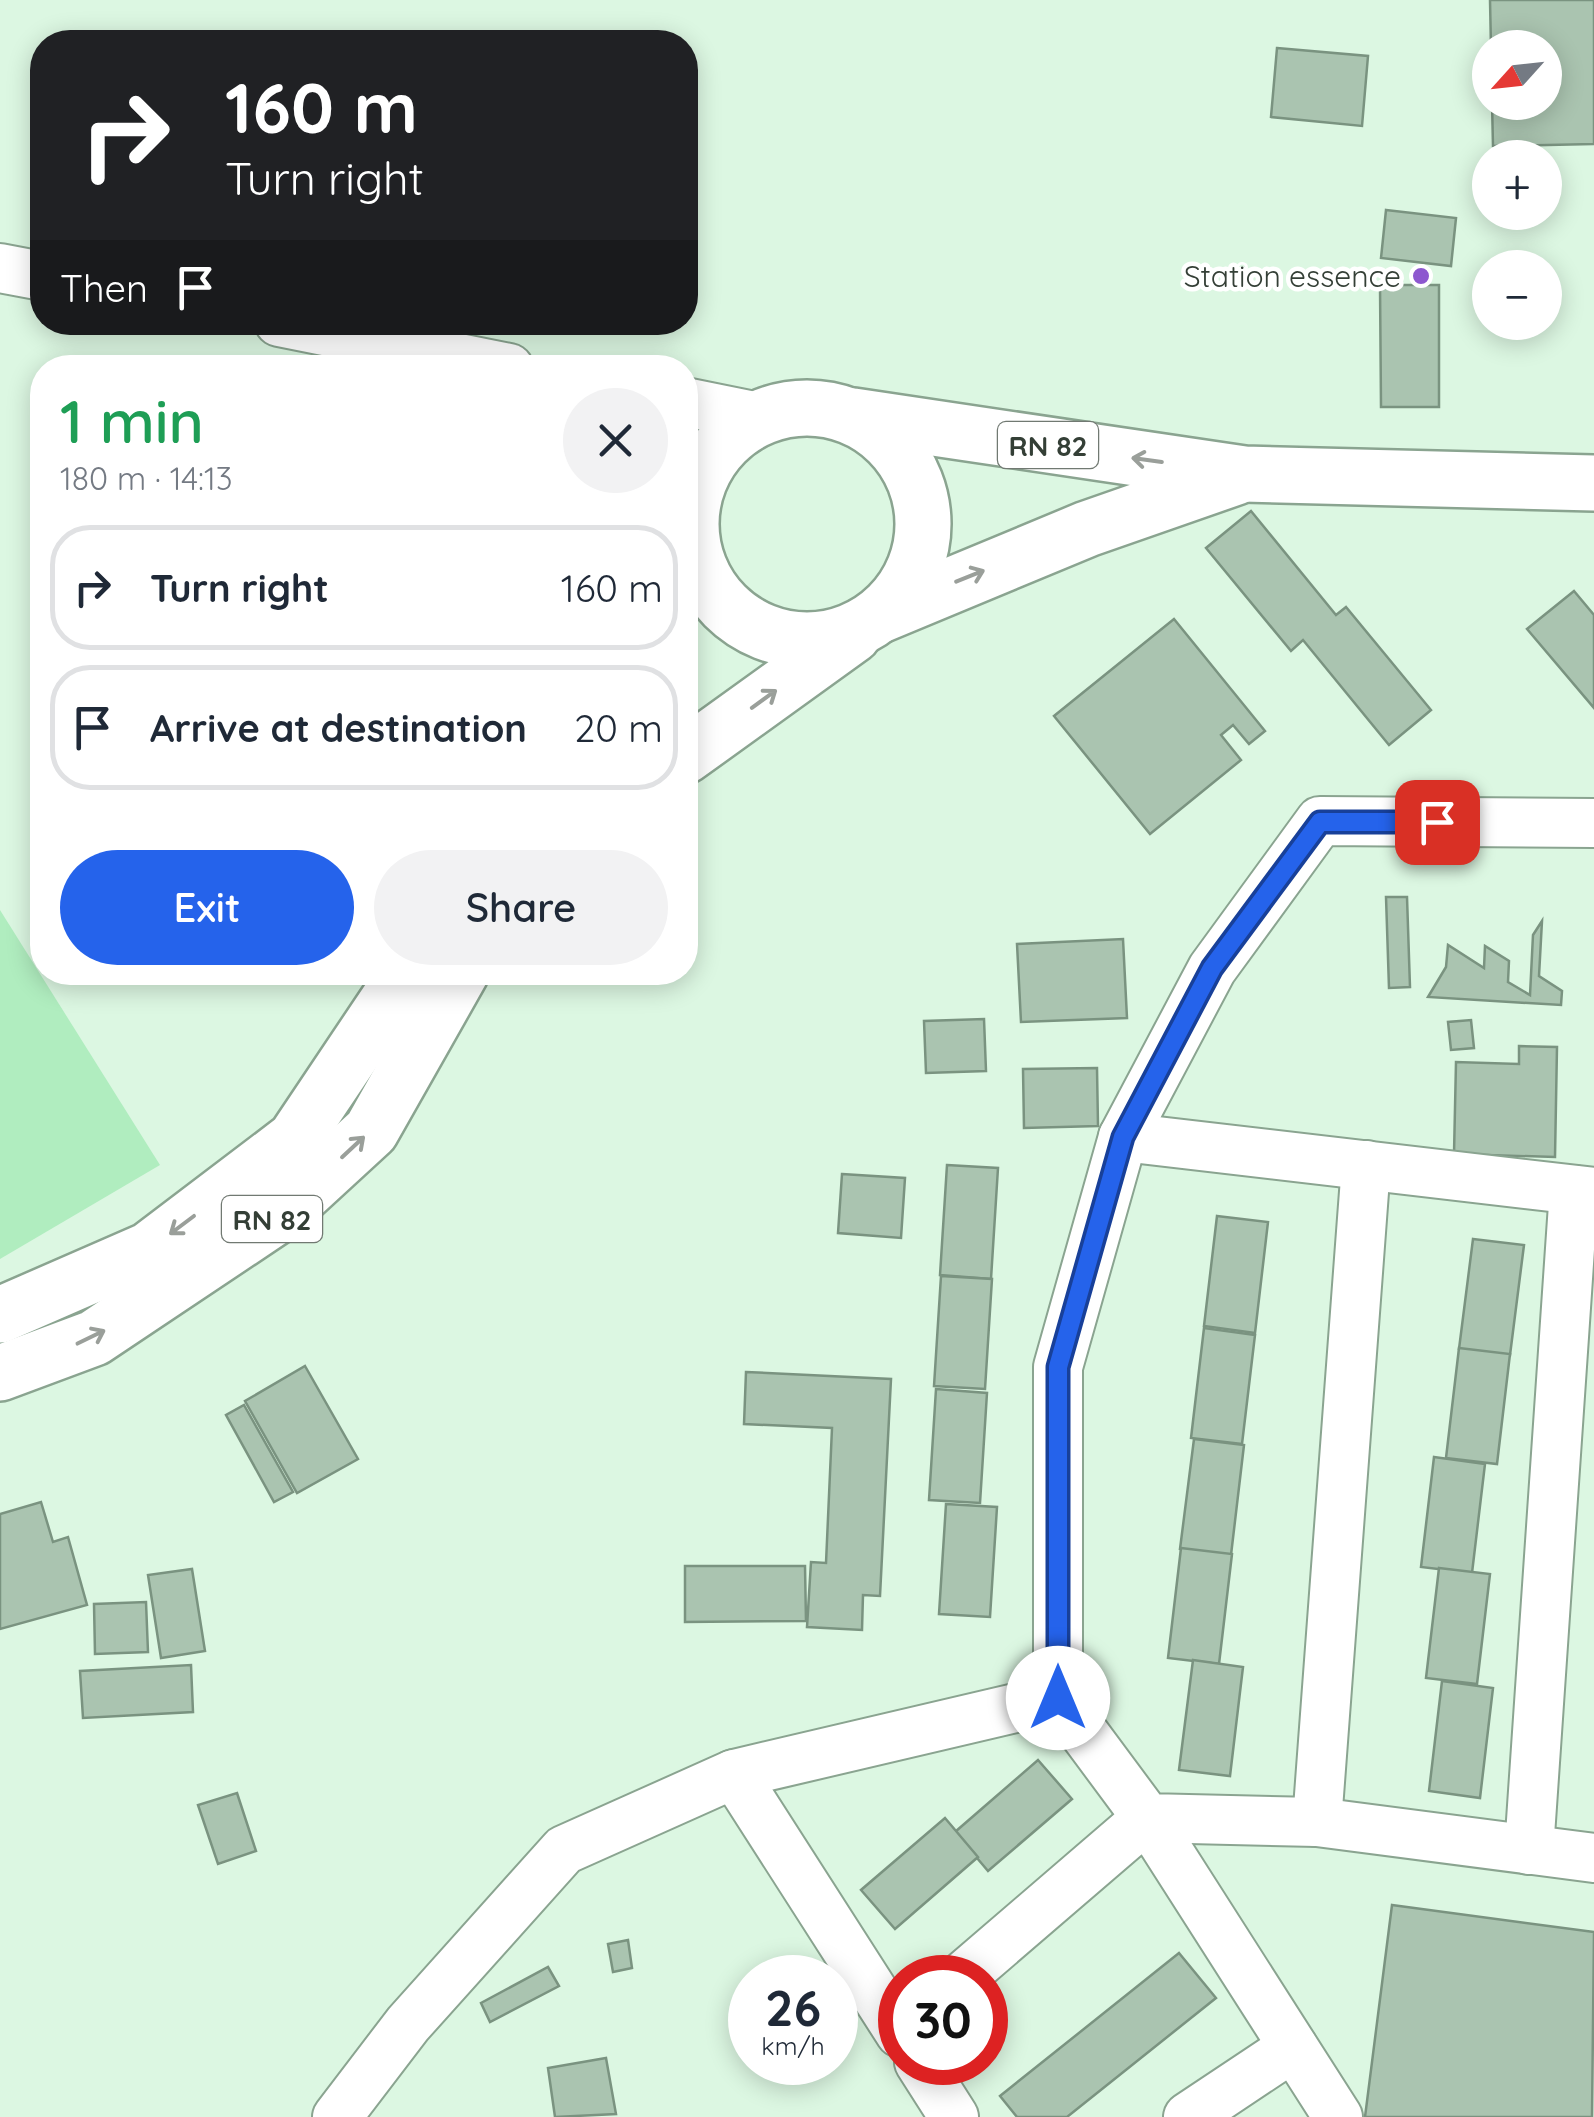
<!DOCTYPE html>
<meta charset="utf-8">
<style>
body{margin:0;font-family:Quicksand,sans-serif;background:#f2f2f3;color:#1f2937;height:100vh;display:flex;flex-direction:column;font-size:38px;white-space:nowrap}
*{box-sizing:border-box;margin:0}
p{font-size:32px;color:#747a83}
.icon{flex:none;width:55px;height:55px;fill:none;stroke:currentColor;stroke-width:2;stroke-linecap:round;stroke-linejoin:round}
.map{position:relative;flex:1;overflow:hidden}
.sheet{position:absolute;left:30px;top:355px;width:668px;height:630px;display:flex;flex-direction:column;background:#fff;border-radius:40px;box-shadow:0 5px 25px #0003}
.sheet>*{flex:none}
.banner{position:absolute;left:30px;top:30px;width:668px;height:305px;border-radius:40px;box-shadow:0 5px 25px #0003;background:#202124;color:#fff;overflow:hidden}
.needle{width:65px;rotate:243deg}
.fabs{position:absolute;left:1472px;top:30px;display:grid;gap:20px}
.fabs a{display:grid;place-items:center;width:90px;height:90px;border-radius:50%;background:#fff;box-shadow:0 5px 25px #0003;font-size:50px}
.speed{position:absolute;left:728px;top:1955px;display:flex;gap:20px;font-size:50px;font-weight:700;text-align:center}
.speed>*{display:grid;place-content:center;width:130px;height:130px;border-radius:50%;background:#fff;box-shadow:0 5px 25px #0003;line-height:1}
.speed small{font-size:25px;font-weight:400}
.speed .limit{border:15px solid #d22;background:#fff;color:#111}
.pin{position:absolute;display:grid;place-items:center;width:85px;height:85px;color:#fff;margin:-42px;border-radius:20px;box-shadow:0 5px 15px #0006}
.me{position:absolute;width:110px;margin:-55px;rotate:0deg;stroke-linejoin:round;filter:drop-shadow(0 0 8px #0008)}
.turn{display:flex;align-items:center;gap:35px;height:210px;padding:0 30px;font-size:45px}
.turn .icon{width:130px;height:130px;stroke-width:2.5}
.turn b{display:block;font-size:70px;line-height:85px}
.then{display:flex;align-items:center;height:95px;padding:0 30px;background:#0003;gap:20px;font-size:38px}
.round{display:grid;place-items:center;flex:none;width:105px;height:105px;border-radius:52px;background:#f2f2f3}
.overview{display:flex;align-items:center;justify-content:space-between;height:170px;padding:0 30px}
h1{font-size:60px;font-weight:600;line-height:75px;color:#1e9e55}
.action{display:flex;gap:20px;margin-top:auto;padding:20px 30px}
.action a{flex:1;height:115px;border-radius:60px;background:#2563eb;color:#fff;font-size:40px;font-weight:600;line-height:115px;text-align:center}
.action a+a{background:#f2f2f3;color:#1f2937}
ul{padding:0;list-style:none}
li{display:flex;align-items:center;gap:30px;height:125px;margin:0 20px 15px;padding:0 10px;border:5px solid #e0e1e3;border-radius:40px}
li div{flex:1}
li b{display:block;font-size:38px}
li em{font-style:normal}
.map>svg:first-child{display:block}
.green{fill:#b0edbf}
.building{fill:#aac4b0;stroke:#7a9380;stroke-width:2.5}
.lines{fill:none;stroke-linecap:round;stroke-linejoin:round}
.minor-casing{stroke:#8aa490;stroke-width:52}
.primary-casing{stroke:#8aa490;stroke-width:60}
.minor{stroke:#fff;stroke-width:48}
.primary{stroke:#fff;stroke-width:55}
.oneway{stroke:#9a9f9a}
.route-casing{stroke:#184099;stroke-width:25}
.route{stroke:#2563eb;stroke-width:18}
.poi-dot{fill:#8d57cf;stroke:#fff;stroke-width:4}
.labels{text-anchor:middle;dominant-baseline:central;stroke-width:9;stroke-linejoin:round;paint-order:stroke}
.shield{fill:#fff;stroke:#717972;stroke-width:2.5}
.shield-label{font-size:28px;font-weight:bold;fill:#343f36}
.poi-label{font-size:30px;fill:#343f36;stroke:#fff;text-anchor:end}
</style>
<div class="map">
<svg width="1594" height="2117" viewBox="0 0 1594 2117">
<rect width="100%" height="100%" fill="#dcf7e2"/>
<path class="green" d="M0,910L160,1165L0,1259Z"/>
<g class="building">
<path d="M1490,0H1594V144L1493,146L1492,102H1545V48H1491Z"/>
<path d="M1277,48L1368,56L1362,126L1271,117Z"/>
<path d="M1386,210L1456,218L1451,266L1381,258Z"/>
<path d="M1380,285H1439V407H1381Z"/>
<path d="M1251,511L1336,615L1346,607L1431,710L1389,745L1303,640L1291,651L1206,548Z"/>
<path d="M1574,591L1594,615V708L1527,629Z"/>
<path d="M1174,619L1265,731L1249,744L1233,725L1221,735L1241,760L1150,834L1054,716Z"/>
<path d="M1386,897H1407L1410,987L1389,988Z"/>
<path d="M1542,921L1539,976L1562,991L1561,1005L1428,997L1446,967L1448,945L1484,968L1485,946L1509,961L1508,982L1530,995L1533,935Z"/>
<path d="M1123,939L1127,1018L1021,1022L1017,944Z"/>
<path d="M984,1019L986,1071L926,1073L924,1021Z"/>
<path d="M1471,1020L1474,1048L1451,1050L1448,1022Z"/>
<path d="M1519,1046L1557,1047L1555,1157L1454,1154L1456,1062L1519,1064Z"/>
<path d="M1097,1068L1098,1126L1024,1128L1023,1069Z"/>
<path d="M947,1165L998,1168L991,1279L940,1275Z"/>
<path d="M842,1174L905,1178L901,1238L838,1233Z"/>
<path d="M1217,1216L1268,1222L1255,1333L1204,1326Z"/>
<path d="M1473,1239L1524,1245L1510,1355L1459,1349Z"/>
<path d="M941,1276L992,1279L985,1389L934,1386Z"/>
<path d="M1204,1328L1255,1335L1242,1444L1191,1438Z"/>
<path d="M1459,1348L1510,1354L1497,1464L1446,1458Z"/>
<path d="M305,1366L358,1459L297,1493L245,1401Z"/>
<path d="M746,1372L891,1379L880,1596L863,1595L862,1630L807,1627L811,1562L826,1563L832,1428L744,1424Z"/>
<path d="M936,1389L987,1393L980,1503L929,1500Z"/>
<path d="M244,1405L293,1492L274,1502L226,1415Z"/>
<path d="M1194,1439L1244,1445L1231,1555L1180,1549Z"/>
<path d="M1434,1457L1485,1464L1472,1573L1421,1567Z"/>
<path d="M41,1502L53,1542L68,1537L87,1605L0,1629V1514Z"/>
<path d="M946,1504L997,1507L990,1617L939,1614Z"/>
<path d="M1181,1548L1232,1554L1219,1664L1168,1658Z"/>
<path d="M685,1566H805L806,1621L685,1622Z"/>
<path d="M1439,1568L1490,1574L1477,1684L1426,1678Z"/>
<path d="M192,1569L205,1651L161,1658L148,1575Z"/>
<path d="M146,1602L148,1652L95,1654L94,1604Z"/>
<path d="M1193,1660L1243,1667L1230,1776L1179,1770Z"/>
<path d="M191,1665L193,1712L83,1718L80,1671Z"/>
<path d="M1442,1681L1493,1688L1480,1798L1429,1791Z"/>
<path d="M1038,1760L1072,1799L988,1871L955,1832Z"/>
<path d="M237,1793L256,1851L218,1864L198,1805Z"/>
<path d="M945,1818L978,1857L895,1929L861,1890Z"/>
<path d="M1392,1905L1594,1932L1592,2117H1365Z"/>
<path d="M628,1940L632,1968L613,1972L608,1944Z"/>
<path d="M1179,1953L1216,1998L1067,2117H1017L1000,2096Z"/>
<path d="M548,1967L559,1986L490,2022L481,2003Z"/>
<path d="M606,2058L616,2114L555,2117L548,2068Z"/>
</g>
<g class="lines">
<defs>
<g id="minor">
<path d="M0,268L42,276"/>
<path d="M279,322L509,368"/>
<path d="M685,402L759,417"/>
<path d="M1123,1137L1594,1192"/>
<path d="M1058,1698V1367L1123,1137L1212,969L1320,821L1594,823"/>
<path d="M734,1774L900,2033"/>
<path d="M1317,1822L1366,1165"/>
<path d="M1529,1850L1574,1190"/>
<path d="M961,1978L1147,1818L1338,2117"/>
<path d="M919,2062L954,2117"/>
<path d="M337,2117L408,2024L564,1850L734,1774L1058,1698L1147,1818L1317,1822L1594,1858"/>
<path d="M1188,2117L1293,2047"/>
</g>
<g id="primary">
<circle cx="807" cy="524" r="116"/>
<path d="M853,416L1244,474L1594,483"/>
<path d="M880,615L1087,529L1236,477"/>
<path d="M685,756L853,635"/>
<path d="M0,1315L149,1250L295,1139L407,972"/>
<path d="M0,1373L94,1338L284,1211L371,1131L461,972"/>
</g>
</defs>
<use href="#minor" class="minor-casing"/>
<use href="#primary" class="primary-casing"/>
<use href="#minor" class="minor"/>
<use href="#primary" class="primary"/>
</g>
<defs><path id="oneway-shaft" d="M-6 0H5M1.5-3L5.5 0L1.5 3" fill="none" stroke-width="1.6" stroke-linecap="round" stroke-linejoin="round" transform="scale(2.5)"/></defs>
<g class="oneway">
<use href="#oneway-shaft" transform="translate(1147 460) rotate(-172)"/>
<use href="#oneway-shaft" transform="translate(970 576) rotate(-22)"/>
<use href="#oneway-shaft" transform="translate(764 699) rotate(-36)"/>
<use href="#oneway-shaft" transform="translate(353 1147) rotate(-43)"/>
<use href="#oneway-shaft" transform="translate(182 1225) rotate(143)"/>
<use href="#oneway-shaft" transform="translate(91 1337) rotate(-26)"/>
</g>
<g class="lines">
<defs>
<path id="route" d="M1058,1698V1367L1123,1137L1212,968L1320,822H1437"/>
</defs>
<use href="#route" class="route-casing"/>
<use href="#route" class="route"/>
</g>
<circle class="poi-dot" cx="1421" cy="276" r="10"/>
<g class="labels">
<g class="shield">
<rect x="998" y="422" width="100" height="46" rx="8"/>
<rect x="222" y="1196" width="100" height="46" rx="8"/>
</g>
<g class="shield-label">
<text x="1048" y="445">RN 82</text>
<text x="272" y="1219">RN 82</text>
</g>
<g class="poi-label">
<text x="1401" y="276">Station essence</text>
</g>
</g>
</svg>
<div class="fabs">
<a><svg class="needle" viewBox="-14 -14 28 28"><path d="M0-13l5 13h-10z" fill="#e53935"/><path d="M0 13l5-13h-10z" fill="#747a83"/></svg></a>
<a>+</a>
<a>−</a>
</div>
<div class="speed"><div>26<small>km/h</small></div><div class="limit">30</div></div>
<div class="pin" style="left:1437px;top:822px;background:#d93025"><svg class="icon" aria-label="arrive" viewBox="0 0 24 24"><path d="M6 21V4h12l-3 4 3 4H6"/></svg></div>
<svg class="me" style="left:1058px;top:1698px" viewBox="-20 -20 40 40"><circle r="19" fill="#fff"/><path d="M0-13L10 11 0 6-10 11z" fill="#2563eb"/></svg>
<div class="banner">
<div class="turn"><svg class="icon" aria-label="right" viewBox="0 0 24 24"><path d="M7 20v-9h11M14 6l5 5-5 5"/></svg><div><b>160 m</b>Turn right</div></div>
<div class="then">Then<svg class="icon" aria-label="arrive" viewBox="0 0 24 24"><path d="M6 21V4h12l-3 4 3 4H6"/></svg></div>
</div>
<section class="sheet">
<div class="overview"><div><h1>1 min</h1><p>180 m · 14:13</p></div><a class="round"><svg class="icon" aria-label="close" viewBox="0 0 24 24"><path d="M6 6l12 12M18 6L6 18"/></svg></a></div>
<ul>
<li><svg class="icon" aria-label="right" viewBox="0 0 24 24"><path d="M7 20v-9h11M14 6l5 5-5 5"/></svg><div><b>Turn right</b></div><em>160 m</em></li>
<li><svg class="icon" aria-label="arrive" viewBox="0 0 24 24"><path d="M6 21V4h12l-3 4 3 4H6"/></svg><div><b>Arrive at destination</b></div><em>20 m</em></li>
</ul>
<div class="action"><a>Exit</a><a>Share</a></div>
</section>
</div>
